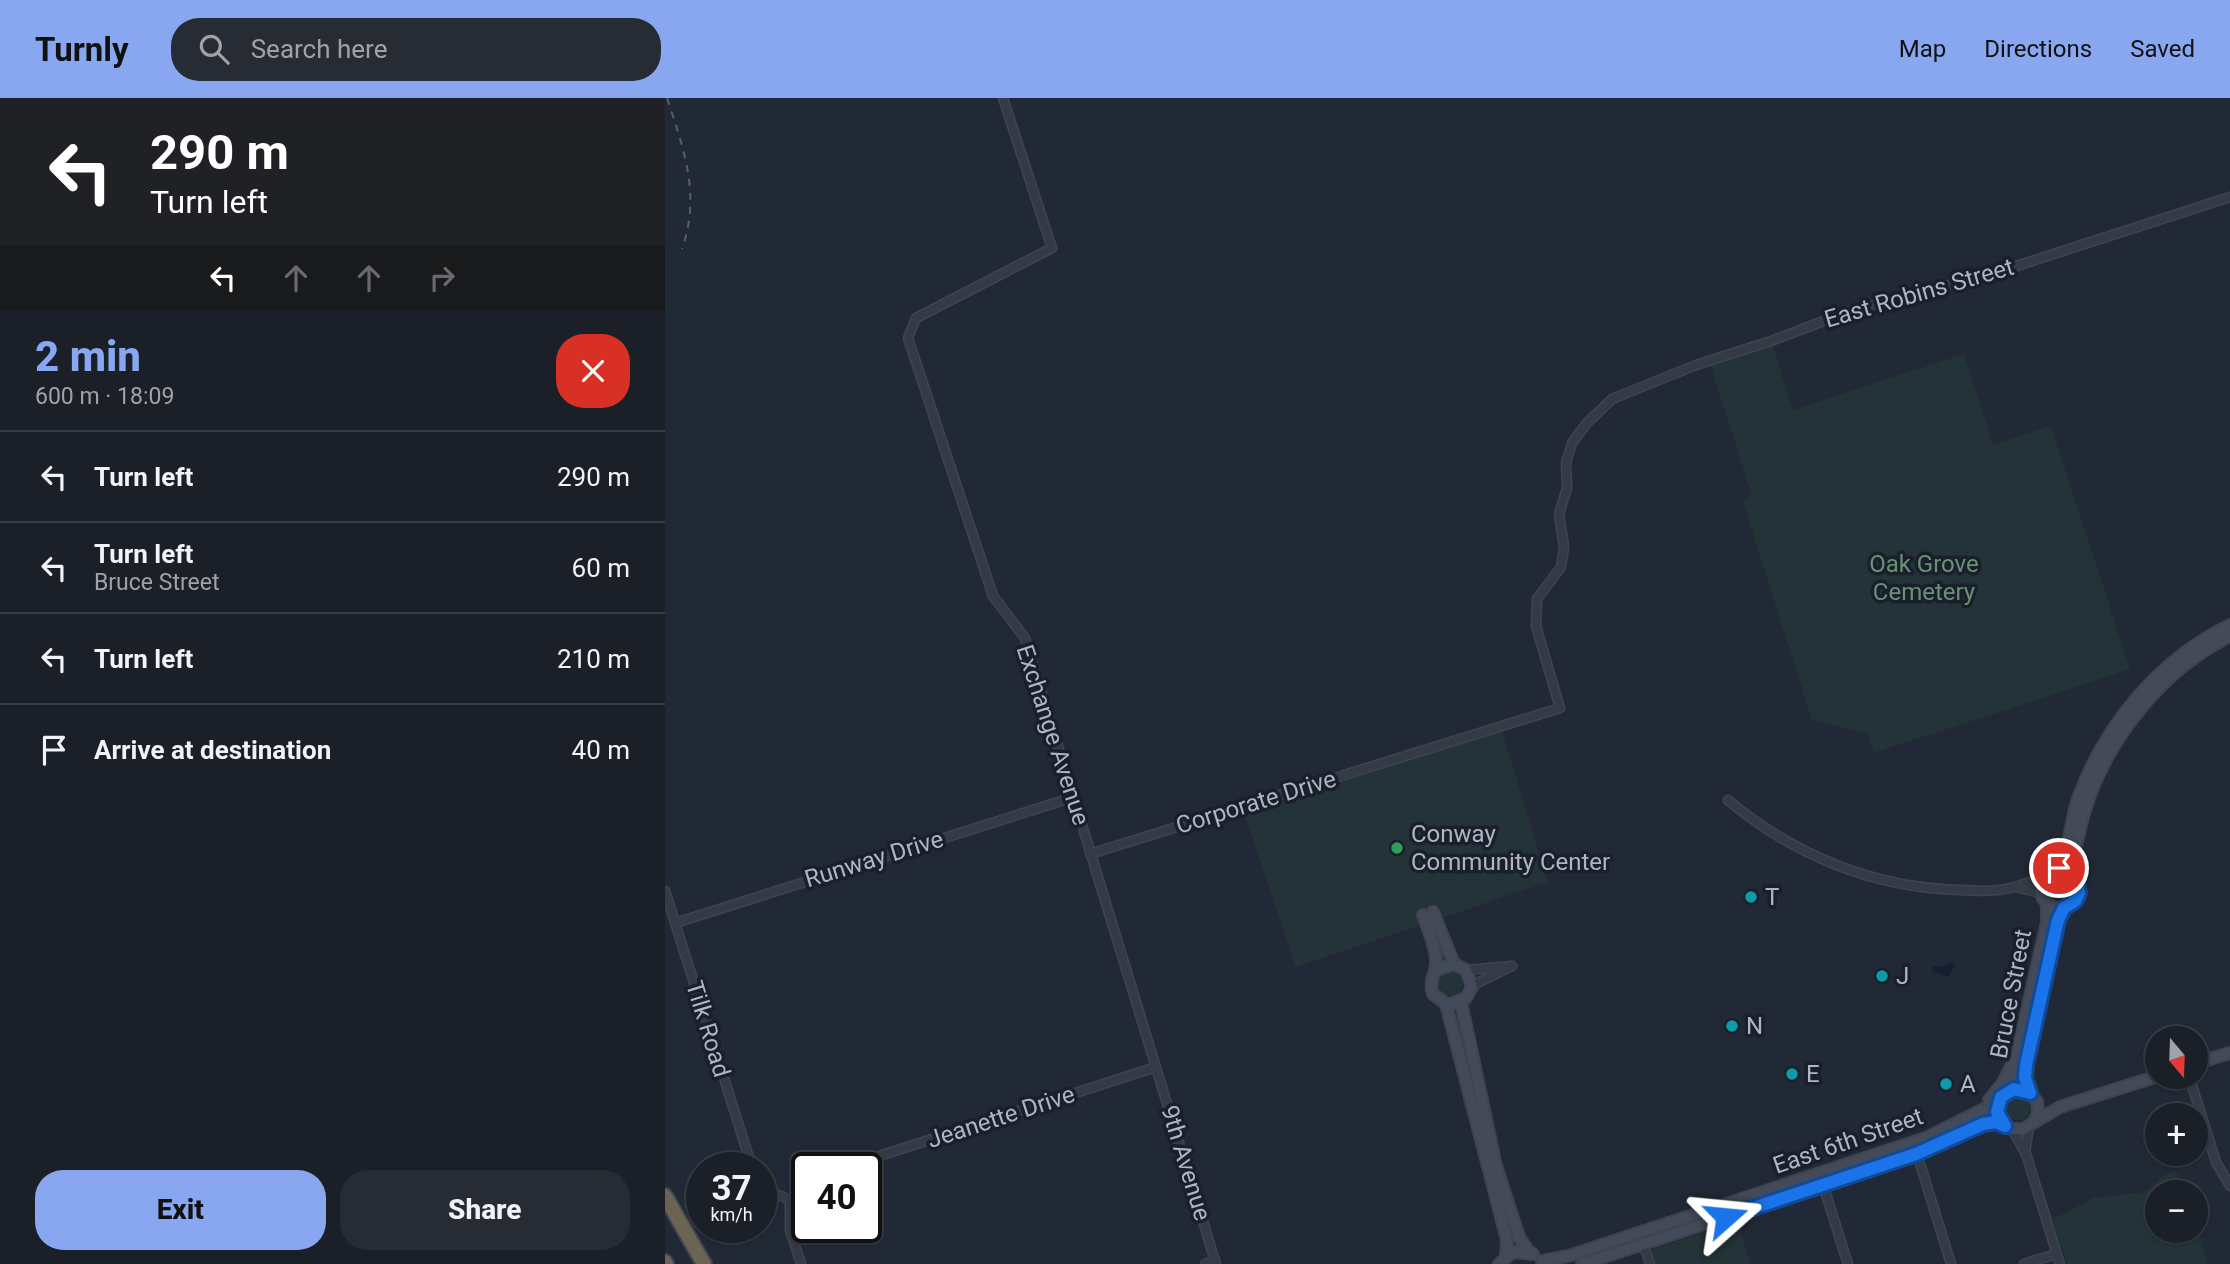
<!DOCTYPE html>
<meta charset="utf-8">
<style>
body{margin:0;font-family:Roboto,sans-serif;background:#272c34;color:#f1f3f6;height:100vh;display:flex;flex-direction:column;font-size:26px;white-space:nowrap}
*{box-sizing:border-box;margin:0}
p{font-size:23px;color:#9fa2a8}
.icon{flex:none;width:38px;height:38px;fill:none;stroke:currentColor;stroke-width:2;stroke-linecap:round;stroke-linejoin:round}
.map{position:relative;flex:1;overflow:hidden}
.details{display:flex;flex-direction:column;background:#1a1f28;width:665px}
.details>*{flex:none}
.banner{background:#202124;color:#fff;overflow:hidden}
.needle{width:46px;rotate:161deg}
.fabs{position:absolute;left:1480px;top:928px;display:grid;gap:14px}
.fabs a{display:grid;place-items:center;width:63px;height:63px;border-radius:50%;background:#1a1f28;box-shadow:0 2px 5px #0004,0 0 0 2px #383d45;font-size:35px}
.speed{position:absolute;left:21px;top:1054px;display:flex;gap:14px;font-size:35px;font-weight:700;text-align:center}
.speed>*{display:grid;place-content:center;width:91px;height:91px;border-radius:50%;background:#1a1f28;box-shadow:0 2px 5px #0004,0 0 0 2px #383d45;line-height:1}
.speed small{font-size:18px;font-weight:400}
.speed .limit{border:4px solid #111;border-radius:10px;background:#fff;color:#111}
.pin{position:absolute;display:grid;place-items:center;width:60px;height:60px;color:#fff;margin:-30px;border:4px solid #fff;border-radius:50%;box-shadow:0 2px 7px #0007}
.me{position:absolute;width:77px;margin:-38px;rotate:72deg;stroke-linejoin:round;filter:drop-shadow(0 0 5px #0008)}
.turn{display:flex;align-items:center;gap:24px;height:147px;padding:0 35px;font-size:32px}
.turn .icon{width:91px;height:91px;stroke-width:2.5}
.turn b{display:block;font-size:49px;line-height:60px}
.lanes{display:flex;align-items:center;height:66px;padding:0 35px;background:#0003;justify-content:center;gap:35px;direction:ltr}
.lanes .off{opacity:.35}
.round{display:grid;place-items:center;flex:none;width:74px;height:74px;border-radius:28px;background:#272c34}
.overview{display:flex;align-items:center;justify-content:space-between;height:119px;padding:0 35px}
h1{font-size:42px;font-weight:800;line-height:52px;color:#88a7f0}
.cta{display:flex;gap:14px;margin-top:auto;padding:14px 35px}
.cta a{flex:1;height:80px;border-radius:28px;background:#88a7f0;color:#111;font-size:28px;font-weight:800;line-height:80px;text-align:center}
.cta a+a{background:#272c34;color:#f1f3f6}
ul{padding:0;list-style:none}
li{display:flex;align-items:center;gap:21px;height:91px;padding:0 35px;border-top:2px solid #383d45}
li div{flex:1}
li b{display:block;font-size:26px}
li em{font-style:normal}
header{display:flex;align-items:center;gap:42px;box-sizing:border-box;height:98px;padding:0 35px;background:#88a7f0;color:#111}
header strong{font-size:33px}
nav{display:flex;gap:38px;margin-inline-start:auto;font-size:24px}
.search{width:490px;height:63px;background:#272c34;display:flex;align-items:center;gap:18px;box-sizing:border-box;padding:0 24px;border-radius:28px;color:#9fa2a8;font-size:26px}
main{display:flex;flex:1;min-height:0}
.map>svg:first-child{display:block}
.green{fill:#233337}
.water{fill:#161f32}
.lines{fill:none;stroke-linecap:round;stroke-linejoin:round}
.street-casing{stroke:#3e4450;stroke-width:11}
.secondary-casing{stroke:#3e4450;stroke-width:14}
.highway-casing{stroke:#3f4551;stroke-width:18}
.street{stroke:#353b46;stroke-width:8}
.secondary{stroke:#434a59;stroke-width:10}
.highway{stroke:#6c6452;stroke-width:14}
.rail{stroke:#575e6d;stroke-width:2;stroke-dasharray:7 7;stroke-linecap:butt}
.route-casing{stroke:#114b97;stroke-width:18}
.route{stroke:#1a73e8;stroke-width:12}
.leisure-dot{fill:#2e9e5b;stroke:#1a202b;stroke-width:2.5}
.culture-dot{fill:#0f9aa8;stroke:#1a202b;stroke-width:2.5}
.labels{text-anchor:middle;dominant-baseline:central;stroke-width:7;stroke-linejoin:round;paint-order:stroke}
.street-label{font-size:24px;fill:#afb5c3;stroke:#1a202b}
.park-label{font-size:24px;fill:#699275;stroke:#1a202b}
.poi-label{font-size:24px;fill:#afb5c3;stroke:#1a202b;text-anchor:start}
</style>
<header>
<strong>Turnly</strong>
<div class="search"><svg class="icon" aria-label="search" viewBox="0 0 24 24"><circle cx="10" cy="10" r="6"/><path d="M15 15l6 6"/></svg>Search here</div>
<nav><a>Map</a><a>Directions</a><a>Saved</a></nav>
</header>
<main>
<section class="details">
<div class="banner">
<div class="turn"><svg class="icon" aria-label="left" viewBox="0 0 24 24"><path d="M17 20v-9H6M10 6l-5 5 5 5"/></svg><div><b>290 m</b>Turn left</div></div>
<div class="lanes"><svg class="icon" aria-label="left" viewBox="0 0 24 24"><path d="M17 20v-9H6M10 6l-5 5 5 5"/></svg><svg class="icon off" aria-label="ahead" viewBox="0 0 24 24"><path d="M12 20V5M6 11l6-6 6 6"/></svg><svg class="icon off" aria-label="ahead" viewBox="0 0 24 24"><path d="M12 20V5M6 11l6-6 6 6"/></svg><svg class="icon off" aria-label="right" viewBox="0 0 24 24"><path d="M7 20v-9h11M14 6l5 5-5 5"/></svg></div>
</div>
<div class="overview"><div><h1>2 min</h1><p>600 m · 18:09</p></div><a class="round" style="background:#d93025;color:#fff"><svg class="icon" aria-label="close" viewBox="0 0 24 24"><path d="M6 6l12 12M18 6L6 18"/></svg></a></div>
<ul>
<li><svg class="icon" aria-label="left" viewBox="0 0 24 24"><path d="M17 20v-9H6M10 6l-5 5 5 5"/></svg><div><b>Turn left</b></div><em>290 m</em></li>
<li><svg class="icon" aria-label="left" viewBox="0 0 24 24"><path d="M17 20v-9H6M10 6l-5 5 5 5"/></svg><div><b>Turn left</b><p>Bruce Street</p></div><em>60 m</em></li>
<li><svg class="icon" aria-label="left" viewBox="0 0 24 24"><path d="M17 20v-9H6M10 6l-5 5 5 5"/></svg><div><b>Turn left</b></div><em>210 m</em></li>
<li><svg class="icon" aria-label="arrive" viewBox="0 0 24 24"><path d="M6 21V4h12l-3 4 3 4H6"/></svg><div><b>Arrive at destination</b></div><em>40 m</em></li>
</ul>
<div class="cta"><a>Exit</a><a>Share</a></div>
</section>
<div class="map">
<svg width="1565" height="1166" viewBox="0 0 1565 1166">
<rect width="100%" height="100%" fill="#222936"/>
<g class="green">
<path d="M1106,243L1128,312L1299,256L1328,347L1386,328L1465,571L1209,655L1203,636L1147,622L1078,404L1086,395L1044,263Z"/>
<path d="M837,633L883,784L631,869L579,715Z"/>
<circle cx="1395" cy="790" r="12"/>
<circle cx="786" cy="886" r="12"/>
<circle cx="1353" cy="1010" r="12"/>
<path d="M1511,1073L1520,1094H1493V1132H1531V1126L1543,1166H1402L1388,1121L1429,1100L1481,1094L1498,1078Z"/>
<path d="M1072,1123L1086,1166H989L985,1156L988,1151Z"/>
</g>
<path class="water" d="M1287,864L1290,868L1283,879L1267,873L1268,868L1277,869Z"/>
<g class="lines">
<defs>
<g id="street">
<path d="M338,0L387,150L251,220L243,240L328,498L360,540L551,1166"/>
<path d="M1063,702C1128,757 1209,790 1295,792C1312,793 1332,794 1349,789C1359,787 1369,782 1379,778"/>
<path d="M425,756L895,610L871,528L872,501L896,469L899,449L894,416L902,390L901,365L907,345L921,326L947,301L1031,267L1106,243L1185,213L1333,174L1565,99"/>
<path d="M1351,789L1376,795"/>
<path d="M0,793L87,1069"/>
<path d="M10,825L409,699"/>
<path d="M801,872L847,868"/>
<path d="M806,893L812,885L847,868"/>
<path d="M1524,978L1551,1064L1565,1088"/>
<path d="M1347,1031L1361,1056L1395,1166"/>
<path d="M1360,1053L1364,1029"/>
<path d="M1252,1056L1286,1166"/>
<path d="M180,1069L491,969"/>
<path d="M1158,1087L1183,1166"/>
<path d="M96,1089L125,1102L142,1089"/>
<path d="M125,1102V1132L136,1166"/>
<path d="M978,1146L985,1166"/>
<path d="M540,1166L550,1162"/>
<path d="M1359,1166L1391,1156"/>
</g>
<g id="secondary">
<circle cx="1395" cy="790" r="20"/>
<path d="M1390,771C1406,754 1405,723 1413,701C1440,626 1494,562 1565,527"/>
<path d="M1410,777C1406,762 1411,749 1414,735C1431,654 1491,575 1565,538"/>
<path d="M768,814L789,866"/>
<path d="M758,817C763,831 770,847 771,862C772,875 763,882 768,896L783,907L801,900L807,889L801,872L789,866L771,872"/>
<path d="M796,904L831,1068L854,1139L864,1154"/>
<path d="M781,906L842,1142L841,1158"/>
<path d="M1531,965L1565,955"/>
<path d="M1359,992L1372,1003L1373,1016L1369,1024"/>
<path d="M1343,993L1351,979L1352,957L1382,824V805"/>
<path d="M1365,995L1360,980L1361,967L1390,831L1399,810"/>
<path d="M1324,1002L1337,986L1349,963"/>
<path d="M877,1163L907,1157L1261,1040L1321,1010L1336,999"/>
<path d="M834,1166L848,1154L868,1156"/>
<path d="M917,1166L1252,1056L1318,1026L1331,1024L1347,1031H1358L1395,1009L1493,978"/>
</g>
<g id="highway">
<path d="M0,1098L39,1166"/>
<path d="M0,1164L1,1166"/>
</g>
</defs>
<use href="#street" class="street-casing"/>
<use href="#secondary" class="secondary-casing"/>
<use href="#highway" class="highway-casing"/>
<use href="#street" class="street"/>
<use href="#secondary" class="secondary"/>
<use href="#highway" class="highway"/>
<path class="rail" d="M2,0C19,52 36,97 17,151"/>
</g>
<g class="lines">
<defs>
<path id="route" d="M1061,1119L1251,1056L1318,1026L1331,1024L1340,1028L1332,1014L1336,999L1349,991L1365,995L1360,980L1361,967L1393,822L1399,810L1410,803L1414,795L1410,777L1394,770"/>
</defs>
<use href="#route" class="route-casing"/>
<use href="#route" class="route"/>
</g>
<circle class="leisure-dot" cx="732" cy="750" r="7"/>
<g class="culture-dot">
<circle cx="1086" cy="799" r="7"/>
<circle cx="1217" cy="878" r="7"/>
<circle cx="1067" cy="928" r="7"/>
<circle cx="1127" cy="976" r="7"/>
<circle cx="1281" cy="986" r="7"/>
</g>
<g class="labels">
<g class="street-label">
<text transform="translate(1254 195) rotate(-16)">East Robins Street</text>
<text transform="translate(388 637) rotate(72)">Exchange Avenue</text>
<text transform="translate(591 704) rotate(-17)">Corporate Drive</text>
<text transform="translate(209 761) rotate(-17)">Runway Drive</text>
<text transform="translate(1346 896) rotate(-79)">Bruce Street</text>
<text transform="translate(43 931) rotate(73)">Tilk Road</text>
<text transform="translate(336 1019) rotate(-18)">Jeanette Drive</text>
<text transform="translate(1183 1043) rotate(-19)">East 6th Street</text>
<text transform="translate(521 1065) rotate(73)">9th Avenue</text>
</g>
<g class="park-label">
<text x="1259" y="466">Oak Grove<tspan x="1259" dy="28">Cemetery</tspan></text>
</g>
<g class="poi-label">
<text x="746" y="736">Conway<tspan x="746" dy="28">Community Center</tspan></text>
<text x="1100" y="799">T</text>
<text x="1231" y="878">J</text>
<text x="1081" y="928">N</text>
<text x="1141" y="976">E</text>
<text x="1295" y="986">A</text>
</g>
</g>
</svg>
<div class="fabs">
<a><svg class="needle" viewBox="-14 -14 28 28"><path d="M0-13l5 13h-10z" fill="#e53935"/><path d="M0 13l5-13h-10z" fill="#9fa2a8"/></svg></a>
<a>+</a>
<a>−</a>
</div>
<div class="speed"><div>37<small>km/h</small></div><div class="limit">40</div></div>
<div class="pin" style="left:1394px;top:770px;background:#d93025"><svg class="icon" aria-label="arrive" viewBox="0 0 24 24"><path d="M6 21V4h12l-3 4 3 4H6"/></svg></div>
<svg class="me" style="left:1061px;top:1119px" viewBox="-20 -20 40 40"><path d="M0-17L14 15 0 8-14 15z" fill="#1a73e8" stroke="#fff" stroke-width="4"/></svg>
</div>
</main>
